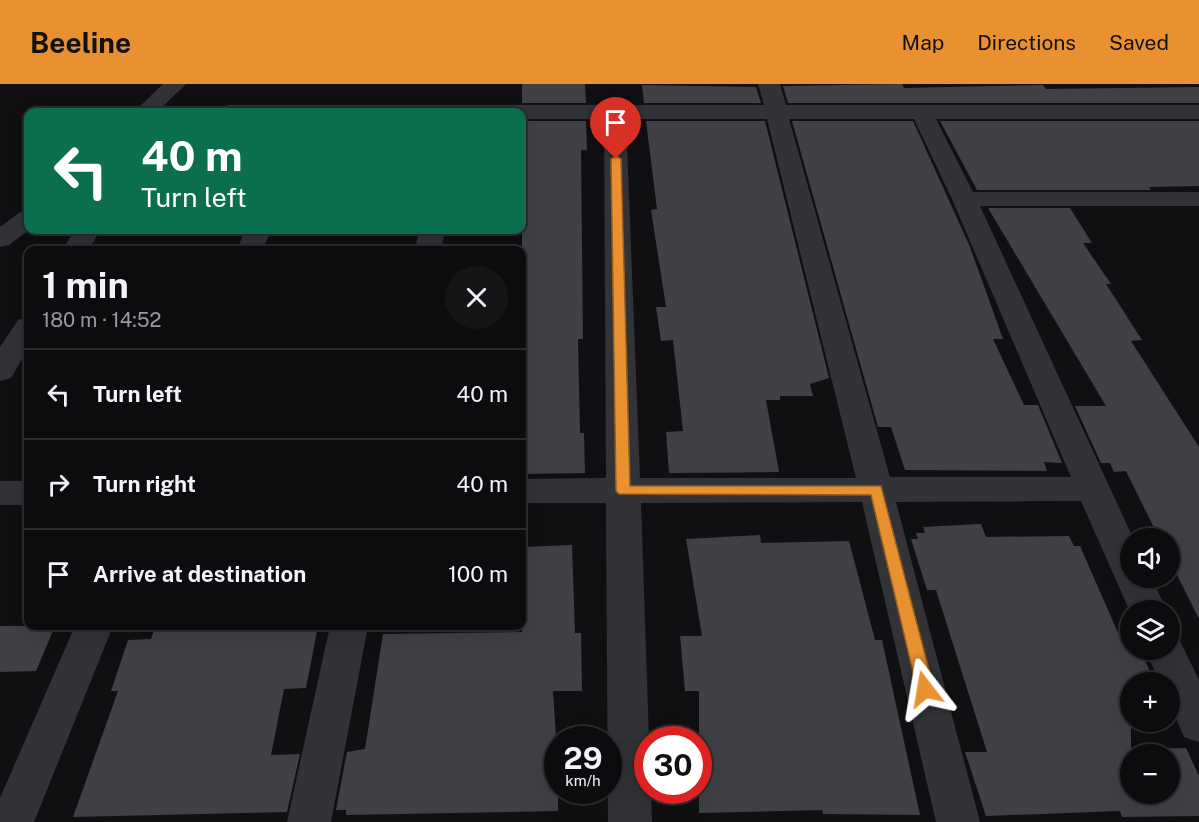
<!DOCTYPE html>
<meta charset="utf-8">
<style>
body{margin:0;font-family:"Public Sans",sans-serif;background:#151517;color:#f1f3f6;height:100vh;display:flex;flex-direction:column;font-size:22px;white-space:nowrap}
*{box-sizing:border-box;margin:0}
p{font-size:20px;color:#9a9b9e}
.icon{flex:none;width:33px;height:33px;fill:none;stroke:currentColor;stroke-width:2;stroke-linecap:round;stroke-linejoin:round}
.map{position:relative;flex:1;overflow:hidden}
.details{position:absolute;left:24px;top:162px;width:502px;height:384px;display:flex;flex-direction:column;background:#0c0c0e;border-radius:12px;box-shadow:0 6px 24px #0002,0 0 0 2px #2c2c2e}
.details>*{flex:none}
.hud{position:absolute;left:24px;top:24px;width:502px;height:126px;border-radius:12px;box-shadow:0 6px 24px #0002,0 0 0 2px #2c2c2e;background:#0b6e4f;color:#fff;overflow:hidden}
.fabs{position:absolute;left:1120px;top:444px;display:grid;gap:12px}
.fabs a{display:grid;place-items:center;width:60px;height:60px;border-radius:50%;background:#0c0c0e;box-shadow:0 6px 24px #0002,0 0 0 2px #2c2c2e;font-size:30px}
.speed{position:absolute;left:544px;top:642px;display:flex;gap:12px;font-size:30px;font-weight:700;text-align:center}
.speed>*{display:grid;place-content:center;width:78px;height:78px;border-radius:50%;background:#0c0c0e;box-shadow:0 6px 24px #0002,0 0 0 2px #2c2c2e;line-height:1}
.speed small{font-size:15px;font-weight:400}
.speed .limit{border:9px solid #d22;background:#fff;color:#111}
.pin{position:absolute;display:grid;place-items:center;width:51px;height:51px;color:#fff;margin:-62px -26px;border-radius:50% 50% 50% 0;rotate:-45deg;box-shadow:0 0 6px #0007}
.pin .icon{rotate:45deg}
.me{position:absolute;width:66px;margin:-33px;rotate:346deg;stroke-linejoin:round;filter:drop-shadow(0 0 4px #0008)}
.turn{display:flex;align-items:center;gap:21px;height:126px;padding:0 18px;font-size:27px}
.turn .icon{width:78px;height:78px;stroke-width:2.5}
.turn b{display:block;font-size:42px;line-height:51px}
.round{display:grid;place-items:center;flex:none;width:63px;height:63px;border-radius:32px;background:#151517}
.head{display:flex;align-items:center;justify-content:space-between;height:102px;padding:0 18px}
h1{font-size:36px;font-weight:700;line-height:45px}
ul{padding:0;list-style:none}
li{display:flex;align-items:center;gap:18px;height:90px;padding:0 18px;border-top:2px solid #2c2c2e}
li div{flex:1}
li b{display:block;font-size:22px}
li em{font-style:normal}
header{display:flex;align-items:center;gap:36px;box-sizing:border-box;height:84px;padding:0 30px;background:#e99131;color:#111}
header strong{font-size:28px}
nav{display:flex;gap:33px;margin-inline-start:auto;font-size:21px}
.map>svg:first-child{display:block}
.building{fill:#3f4145;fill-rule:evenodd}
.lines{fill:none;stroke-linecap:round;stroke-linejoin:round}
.minor{fill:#323336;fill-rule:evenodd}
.route{fill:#e99131;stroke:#975e20;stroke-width:1.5}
</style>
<header>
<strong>Beeline</strong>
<nav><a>Map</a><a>Directions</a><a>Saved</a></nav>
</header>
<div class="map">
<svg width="1199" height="738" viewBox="0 0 1199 738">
<rect width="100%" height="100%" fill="#101012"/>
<g class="building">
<path d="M522,0H585L586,19H522Z"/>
<path d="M902,0L904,4L1043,1L1046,5L1199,3V19H788L783,2Z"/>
<path d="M642,1L756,3L761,19H644Z"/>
<path d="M522,37H586L587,66H581L583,255H578L580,349H584L585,389L522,390Z"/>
<path d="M646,37H765L829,294L810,300L813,312H780V316H766L779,388L669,389L666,348L683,347L673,256L661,257L656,223H666L651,126L657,125Z"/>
<path d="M792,37H913L970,163L1003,255H993L1024,321H1038L1062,379L1044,378L1047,387L905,386L891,343H878Z"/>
<path d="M940,37H1199V102L1149,103L1151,106H977Z"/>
<path d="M988,124H1070L1092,159H1083L1111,200H1106L1142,256L1131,257L1199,363V535L1170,477V454H1159L1126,387L1114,388L1110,379H1101L1075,322H1106Z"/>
<path d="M981,440L986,453L1069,452L1074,462H1080L1119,551H1131V566H1140L1155,598H1131V665L1186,664L1199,692V732L1122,733L1120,727L986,732L965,668H987L936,506H927L911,455H918L916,449H925L923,443ZM1131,670H1170V710H1131Z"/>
<path d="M760,451L761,459L849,457L875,556H882L920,731L823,730L822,726L699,729V607H685L680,552H702L686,455Z"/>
<path d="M572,461L575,549H581L582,607H553L558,683V727L346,731V726H336L347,668L365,665L383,550L522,548V463Z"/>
<path d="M0,542H55L36,587L0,588Z"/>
<path d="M261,542H318L306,604L284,605L271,671L300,670L287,728L73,733L118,607H111L128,556L151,555L154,546Z"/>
</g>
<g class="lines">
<g class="minor">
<path d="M163,0H186L157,28H134Z"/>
<path d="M758,0H780L786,21H1199V35H936L973,108H1199V122H980L1133,454H1131V494H1151L1167,526H1131V530L1081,417L896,418L980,738H936L862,418L641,419L649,656L648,706H651L652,738H608L606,419H522V395L606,394L604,35H522V28H218L221,23L229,21H764ZM626,35H767L856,394H640ZM789,35H914L952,115L1071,393H890Z"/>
<path d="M28,126L29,146L9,161L0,163V143L19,129Z"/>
<path d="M75,146H101L88,166H62Z"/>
<path d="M245,146H271L263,166H237Z"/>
<path d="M419,146H445L441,166H415Z"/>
<path d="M28,233V265L11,294L0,297V263L18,236Z"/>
<rect x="0" y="397" width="28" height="24"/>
<path d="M75,542H113L34,738H0V714Z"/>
<path d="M330,542H368L331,738H287Z"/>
<path d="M1170,552L1179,555L1199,596V658L1184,653L1170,621V598H1160L1145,566H1170Z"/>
</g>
</g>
<path class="route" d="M616,72L621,75L630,402H881L934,605L931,610L925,612L919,610L917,605L871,411L619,410L616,407L611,75Z"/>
</svg>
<div class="fabs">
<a><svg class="icon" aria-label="sound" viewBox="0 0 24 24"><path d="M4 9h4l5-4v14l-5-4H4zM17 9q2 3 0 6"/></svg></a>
<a><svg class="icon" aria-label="layers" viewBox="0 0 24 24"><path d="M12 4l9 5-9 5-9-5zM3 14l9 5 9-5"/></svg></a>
<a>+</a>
<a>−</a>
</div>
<div class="speed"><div>29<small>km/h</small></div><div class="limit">30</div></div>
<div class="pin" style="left:616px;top:75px;background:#d93025"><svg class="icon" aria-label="arrive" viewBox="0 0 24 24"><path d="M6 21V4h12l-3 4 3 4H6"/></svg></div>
<svg class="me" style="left:925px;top:605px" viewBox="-20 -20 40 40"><path d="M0-17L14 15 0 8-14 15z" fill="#e99131" stroke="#fff" stroke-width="4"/></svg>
<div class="hud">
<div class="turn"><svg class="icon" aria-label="left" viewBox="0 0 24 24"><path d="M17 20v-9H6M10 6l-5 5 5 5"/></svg><div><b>40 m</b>Turn left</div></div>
</div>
<section class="details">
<div class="head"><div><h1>1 min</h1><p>180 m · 14:52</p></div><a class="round"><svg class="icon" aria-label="close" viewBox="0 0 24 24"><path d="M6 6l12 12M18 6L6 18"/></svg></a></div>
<ul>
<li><svg class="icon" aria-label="left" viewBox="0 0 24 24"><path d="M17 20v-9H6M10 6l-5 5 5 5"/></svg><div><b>Turn left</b></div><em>40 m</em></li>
<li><svg class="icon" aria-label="right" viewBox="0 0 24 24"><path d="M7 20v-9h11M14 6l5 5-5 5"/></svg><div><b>Turn right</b></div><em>40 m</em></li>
<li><svg class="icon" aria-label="arrive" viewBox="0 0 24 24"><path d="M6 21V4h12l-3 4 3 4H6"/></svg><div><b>Arrive at destination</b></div><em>100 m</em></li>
</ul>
</section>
</div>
